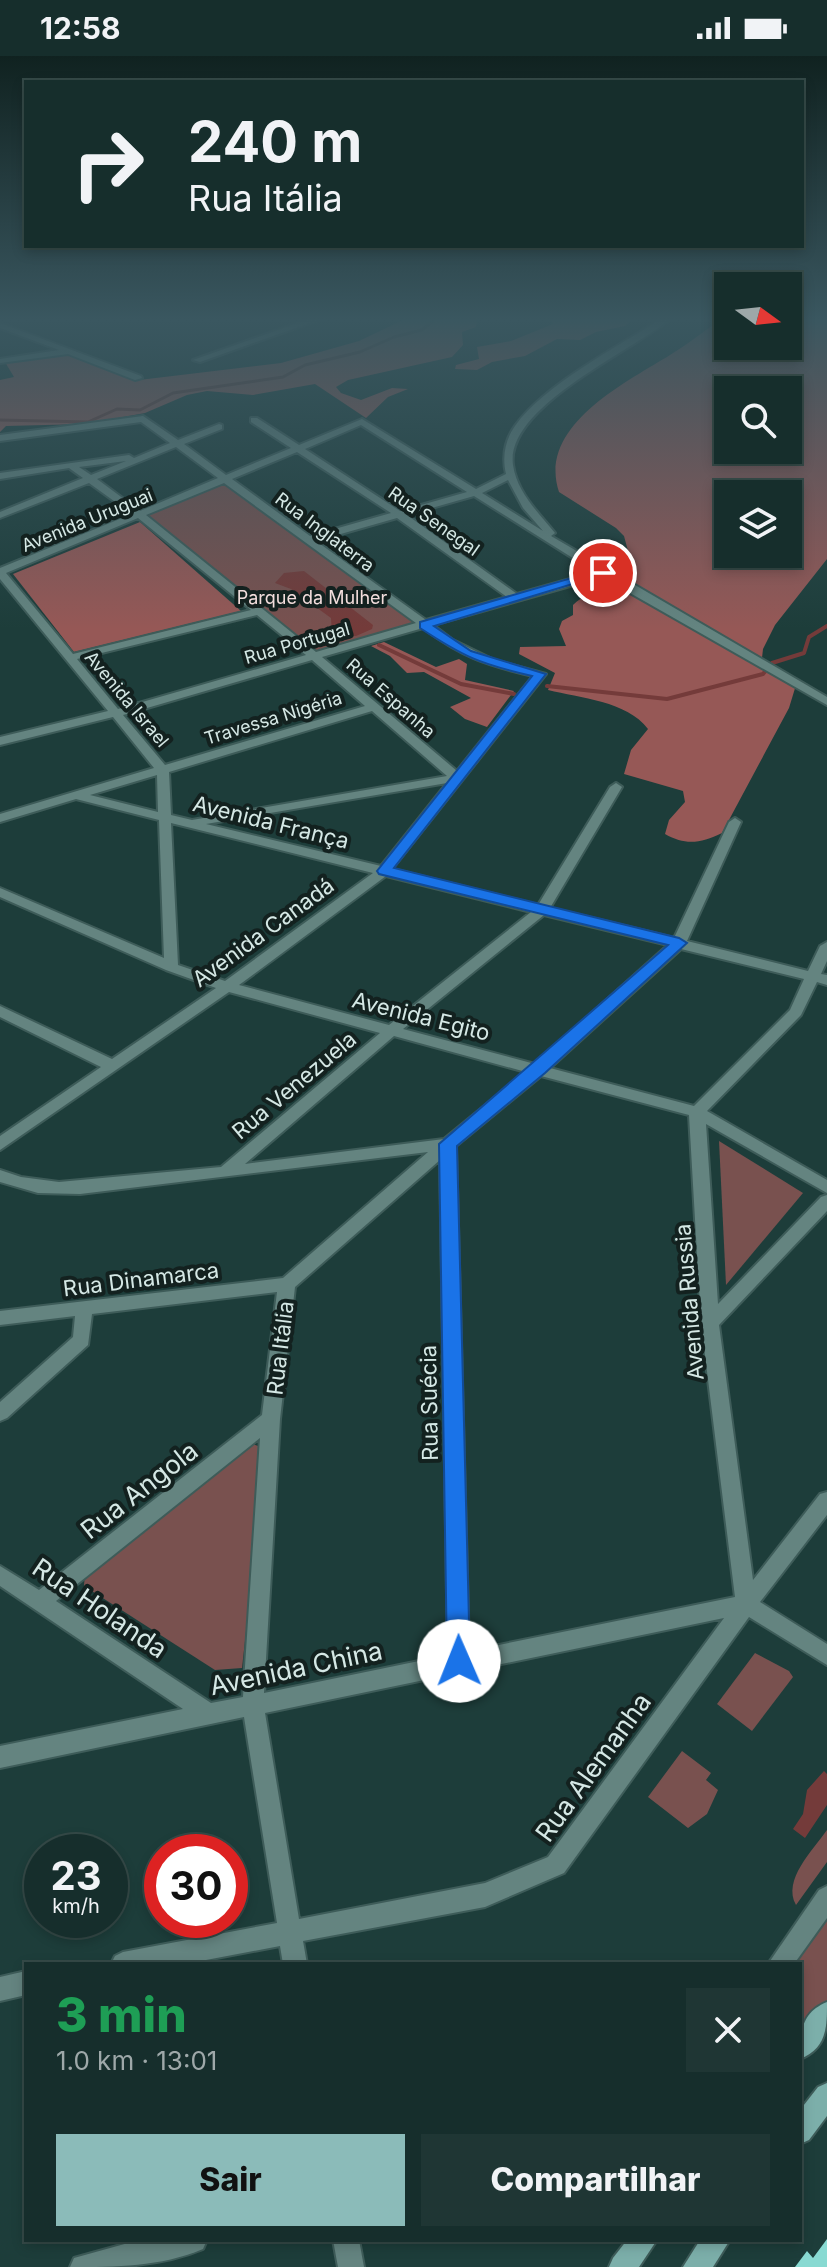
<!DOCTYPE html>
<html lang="pt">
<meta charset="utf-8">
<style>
body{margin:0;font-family:Inter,sans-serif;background:#1f3634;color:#f1f3f6;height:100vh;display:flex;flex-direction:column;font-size:30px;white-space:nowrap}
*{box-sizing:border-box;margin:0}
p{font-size:26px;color:#9ea8a9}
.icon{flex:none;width:44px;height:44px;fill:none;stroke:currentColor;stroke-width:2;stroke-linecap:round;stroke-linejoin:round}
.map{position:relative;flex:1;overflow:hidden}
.details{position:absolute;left:24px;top:1906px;width:778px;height:280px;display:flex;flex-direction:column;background:#162e2c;border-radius:0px;box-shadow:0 4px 12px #0003,0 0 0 2px #354a48}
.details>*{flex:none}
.banner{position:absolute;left:24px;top:24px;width:780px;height:168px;border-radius:0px;box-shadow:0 4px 12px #0003,0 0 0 2px #354a48;background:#162e2c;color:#f1f3f6;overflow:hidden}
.needle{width:52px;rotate:105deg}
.tools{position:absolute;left:714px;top:216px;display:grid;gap:16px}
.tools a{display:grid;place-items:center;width:88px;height:88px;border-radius:0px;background:#162e2c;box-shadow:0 4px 12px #0003,0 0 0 2px #354a48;font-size:40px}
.speed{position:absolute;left:24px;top:1778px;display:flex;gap:16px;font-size:40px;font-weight:700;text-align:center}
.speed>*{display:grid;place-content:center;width:104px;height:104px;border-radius:50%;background:#162e2c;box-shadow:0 4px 12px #0003,0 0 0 2px #354a48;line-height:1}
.speed small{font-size:20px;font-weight:400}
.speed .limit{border:12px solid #d22;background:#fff;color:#111}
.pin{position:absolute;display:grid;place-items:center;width:68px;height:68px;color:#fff;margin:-34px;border:4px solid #fff;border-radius:50%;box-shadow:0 2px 8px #0007}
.me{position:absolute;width:88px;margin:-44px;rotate:359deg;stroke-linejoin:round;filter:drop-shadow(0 0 6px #0008)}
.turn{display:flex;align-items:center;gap:28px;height:168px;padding:0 32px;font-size:36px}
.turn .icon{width:104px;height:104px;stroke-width:2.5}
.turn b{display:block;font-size:56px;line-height:68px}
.round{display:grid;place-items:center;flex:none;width:84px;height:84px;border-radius:0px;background:#1f3634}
.overview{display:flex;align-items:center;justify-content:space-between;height:136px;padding:0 32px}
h1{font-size:48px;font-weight:800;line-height:60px;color:#1e9e55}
.action{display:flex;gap:16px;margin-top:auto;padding:16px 32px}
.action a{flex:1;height:92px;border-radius:0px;background:#8bbbb9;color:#111;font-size:32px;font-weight:800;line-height:92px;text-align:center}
.action a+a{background:#1f3634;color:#f1f3f6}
.status{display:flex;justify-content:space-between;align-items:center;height:56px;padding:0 40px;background:#162e2c;direction:ltr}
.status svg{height:22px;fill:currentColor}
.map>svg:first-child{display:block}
.green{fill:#79514f}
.forest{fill:#965856;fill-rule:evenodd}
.water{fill:#743b3a}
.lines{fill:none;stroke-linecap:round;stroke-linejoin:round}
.stream-far1{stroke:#743b3a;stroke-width:3}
.stream{stroke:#743b3a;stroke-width:4}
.building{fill:#88dad2}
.minor-casing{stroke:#3e5c59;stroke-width:4}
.secondary-casing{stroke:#3e5c59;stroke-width:4}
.minor{fill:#648480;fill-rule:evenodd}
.secondary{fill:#7cafaa;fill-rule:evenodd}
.route{fill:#1a73e8;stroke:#114b97;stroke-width:2}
.labels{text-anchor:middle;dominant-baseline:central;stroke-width:8;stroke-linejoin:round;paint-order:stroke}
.far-street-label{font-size:18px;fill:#d5e8e5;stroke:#13211f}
.far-park-label{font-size:18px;fill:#f2dddc;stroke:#13211f}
.street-label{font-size:22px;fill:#d5e8e5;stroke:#13211f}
.near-street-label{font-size:26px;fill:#d5e8e5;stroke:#13211f}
</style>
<div class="status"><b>12:58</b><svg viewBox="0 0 49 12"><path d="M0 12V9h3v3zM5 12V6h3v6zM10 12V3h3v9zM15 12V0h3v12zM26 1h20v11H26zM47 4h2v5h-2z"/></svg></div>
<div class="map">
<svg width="827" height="2211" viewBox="0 0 827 2211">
<rect width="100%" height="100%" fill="#1d3d3a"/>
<g class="green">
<path d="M225,425L419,568L315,597L144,460Z"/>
<path d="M719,1085L803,1137L726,1229Z"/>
<path d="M250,1387L266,1393L242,1612L215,1614L84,1530L85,1516Z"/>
<path d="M755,1597L789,1615L793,1621L752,1675L717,1648Z"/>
<path d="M682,1695L711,1717L706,1724L718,1734L707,1758L688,1772L648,1741Z"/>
<path d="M827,1774V1806L796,1849C782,1824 813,1794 827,1774Z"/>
<path d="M827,1854V1947L800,1981V1908H788Z"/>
</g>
<g class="forest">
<path d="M405,263H477L476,271L462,276L463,289L452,301L348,324L336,331L341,337L361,344L392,332L408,333L388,341L366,362L315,328L253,339L207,335L187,339L145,357L85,368L6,370L0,376V324L14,321L5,306L67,298L139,324L281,307L359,285Z"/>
<path d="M550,263H633L625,270L596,276L580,284L557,283L525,300L492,306L477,314L455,313L456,309L479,303L477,291L511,285L553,268Z"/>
<path d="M721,263H728V290H788V263H827V503L775,569L763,593L762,602L766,612L796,629L789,652L722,777C701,787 686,790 665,778L669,764L685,746L683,735L624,718L631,694L648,673C627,645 580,642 548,634L555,617L519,598L520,591L566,590L559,573L562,565L573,559V549C592,531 620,533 631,506L624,480L616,472L559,436C537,370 625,327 670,299C688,288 704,275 721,263ZM728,334H788V394H728ZM728,438H788V498H728Z"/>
<path d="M140,466L241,555L74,596L13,518Z"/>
<path d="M384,586L436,611L459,603L467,608L465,624L514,635L487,671L465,663L450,651L471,642L424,616L407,617L390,600L371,590Z"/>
</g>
<g class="water">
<path d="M304,515L373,569L372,573L356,580H335L332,578L331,562L291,533L275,527L284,517Z"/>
<path d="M824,1715L827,1718V1749L805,1782L793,1773L803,1758L807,1734Z"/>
</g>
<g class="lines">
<path class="stream-far1" d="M0,364L88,366L117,353L140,354L173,337L283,321L305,309L360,296L394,281L422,274L435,263"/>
<g class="stream">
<path d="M379,589L461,628L514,638"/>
<path d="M547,630L667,643L763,618L772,607L804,597L809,581L827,570"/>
</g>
</g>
<path class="building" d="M827,2183V2211H795L807,2195L813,2202Z"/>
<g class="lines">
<defs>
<g id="minor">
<path d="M309,263H321L200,306L193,304Z"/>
<path d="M661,263H670C631,296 505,351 513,409C517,437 539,457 555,477L551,480L827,641V649L602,521L433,569L453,584L494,604L546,618L392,813L538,849L610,731L616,727L622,731L550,852L674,882L729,766L735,762L741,766L687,885L808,915L820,890L827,886V905L821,918L827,919V929L817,926L801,959L707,1055L827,1124V1137L706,1068L718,1248L821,1141L827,1139V1155L719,1269L753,1524L820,1438L827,1436V1459L760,1546L827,1588V1609L749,1561L564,1817L485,1851L303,1885L307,1908H283L280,1890L185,1908H111L115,1900L123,1896L277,1867L244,1661L0,1712V1690L183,1653L0,1530V1510L39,1534L262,1359L277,1236L92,1258L88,1289L7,1362L0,1365V1346L73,1281L75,1260L0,1269V1255L283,1222L428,1096L80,1138L38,1137L0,1126V1114L21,1121L59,1126L221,1111L380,977L229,936L0,1094V1080L101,1011L0,961V950L112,1003L216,932L166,914L0,841V832L164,902L159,764L76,743L0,766V758L154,712L113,661L0,689V681L108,655L0,523V512L132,458L89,427L0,462V456L83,422L69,412L0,423V417L129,399L134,402L170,387L141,366L0,385V379L143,360L178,384L219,368L222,369V373L184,388L226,419L291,392L251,366V362H257L299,389L362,363L476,433L506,418C502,401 505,384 515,370C544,329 617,291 661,263ZM361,369L467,436L400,455L305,393ZM176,391L218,422L140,455L97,423ZM297,396L391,457L310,480L232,423ZM126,405L91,419L79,411ZM508,424L523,452L543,475L482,437ZM224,427L416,567L316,596L146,459ZM474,440L595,516L517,538L407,459ZM138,462L251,554L73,598L6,517ZM397,462L507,541L426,564L316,485ZM257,559L306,599L118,653L77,603ZM423,572C462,601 486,609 533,620L457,715L322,601ZM312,604L365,650L165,709L123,659ZM372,655L447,720L192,764L171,759L169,716ZM157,719L158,756L90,739ZM447,727L381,810L206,768ZM171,767L373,817L225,925L178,909ZM386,820L531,856L389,969L239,929ZM544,859L668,889L535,1008L403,973ZM681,893L804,923L790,954L694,1050L550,1012ZM394,980L526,1016L444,1083L245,1108ZM541,1020L689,1059L701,1267L735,1541L469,1595L456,1090ZM440,1104L448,1599L264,1637L280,1363L295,1231ZM260,1382L243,1641L211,1647L56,1545ZM724,1562L548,1801L485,1827L299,1863L265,1657Z"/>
<path d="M0,267L141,320L142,322L135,324L68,298L0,307V303L59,294L0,272Z"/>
<path d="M827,1830V1862L794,1908H768L819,1834Z"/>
<path d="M26,1915V1939L0,1945V1921Z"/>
<path d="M139,2184H207L203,2193C160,2211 116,2211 70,2211L74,2202Z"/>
<path d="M333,2184H359L364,2211H338Z"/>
</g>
<g id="secondary">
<path d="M827,1946C827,1971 827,1992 800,2003C800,1978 800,1957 827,1946Z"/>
<path d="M827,2027V2060L809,2084L800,2088V2054L818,2031Z"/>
<path d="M627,2184H657L639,2211H609L613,2202Z"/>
<path d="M700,2184H730L713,2211H683Z"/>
</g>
</defs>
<use href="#minor" class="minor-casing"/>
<use href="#secondary" class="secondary-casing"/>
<use href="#minor" class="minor"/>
<use href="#secondary" class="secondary"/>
</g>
<linearGradient id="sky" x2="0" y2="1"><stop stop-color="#102220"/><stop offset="0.46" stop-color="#3a5760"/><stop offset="1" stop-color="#3a5760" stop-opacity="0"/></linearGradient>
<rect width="827" height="573" fill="url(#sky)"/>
<path class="route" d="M599,514L609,517L434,570L471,595L546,618L394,812L679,882L687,887L545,1017L457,1090L470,1605L467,1613L459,1616L450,1613L447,1605L439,1088L668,889L379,818L377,815L532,620C480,608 464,601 420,572V566Z"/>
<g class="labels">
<g class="far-street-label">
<text transform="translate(87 464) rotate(-22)">Avenida Uruguai</text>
<text transform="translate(434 465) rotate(35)">Rua Senegal</text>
<text transform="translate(325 476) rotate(37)">Rua Inglaterra</text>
<text transform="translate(297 587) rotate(-16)">Rua Portugal</text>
<text transform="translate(391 642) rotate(41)">Rua Espanha</text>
<text transform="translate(127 643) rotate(50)">Avenida Israel</text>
<text transform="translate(273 662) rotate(-17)">Travessa Nigéria</text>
</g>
<g class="far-park-label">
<text x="312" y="541">Parque da Mulher</text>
</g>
<g class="street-label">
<text transform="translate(271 766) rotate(14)">Avenida França</text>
<text transform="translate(263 876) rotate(-36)">Avenida Canadá</text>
<text transform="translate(421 960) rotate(14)">Avenida Egito</text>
<text transform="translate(294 1029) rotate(-40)">Rua Venezuela</text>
<text transform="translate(141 1223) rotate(-7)">Rua Dinamarca</text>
<text transform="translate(689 1246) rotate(-95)">Avenida Russia</text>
<text transform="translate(280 1292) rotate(-83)">Rua Itália</text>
<text transform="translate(429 1347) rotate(-91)">Rua Suécia</text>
</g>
<g class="near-street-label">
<text transform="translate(139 1434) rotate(-38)">Rua Angola</text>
<text transform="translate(100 1552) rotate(34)">Rua Holanda</text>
<text transform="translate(296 1612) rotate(-12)">Avenida China</text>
<text transform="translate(593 1711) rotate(-54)">Rua Alemanha</text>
</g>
</g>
</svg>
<div class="tools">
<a><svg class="needle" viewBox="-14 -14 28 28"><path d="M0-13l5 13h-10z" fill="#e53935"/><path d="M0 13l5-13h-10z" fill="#9ea8a9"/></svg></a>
<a><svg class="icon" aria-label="search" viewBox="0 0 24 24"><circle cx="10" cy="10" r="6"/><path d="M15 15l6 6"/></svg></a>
<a><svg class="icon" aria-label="layers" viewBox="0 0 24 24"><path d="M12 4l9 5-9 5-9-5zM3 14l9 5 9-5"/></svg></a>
</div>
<div class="speed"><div>23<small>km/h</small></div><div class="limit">30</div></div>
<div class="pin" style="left:603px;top:517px;background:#d93025"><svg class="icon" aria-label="arrive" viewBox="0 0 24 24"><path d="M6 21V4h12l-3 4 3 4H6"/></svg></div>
<svg class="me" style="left:459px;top:1605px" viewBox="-20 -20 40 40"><circle r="19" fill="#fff"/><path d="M0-13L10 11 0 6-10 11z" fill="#1a73e8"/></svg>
<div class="banner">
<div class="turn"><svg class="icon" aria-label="right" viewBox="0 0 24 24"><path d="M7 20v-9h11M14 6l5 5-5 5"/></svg><div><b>240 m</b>Rua Itália</div></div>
</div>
<section class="details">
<div class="overview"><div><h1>3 min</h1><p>1.0 km · 13:01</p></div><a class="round"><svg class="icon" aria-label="close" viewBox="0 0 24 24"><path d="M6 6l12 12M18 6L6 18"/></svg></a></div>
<div class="action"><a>Sair</a><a>Compartilhar</a></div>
</section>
</div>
